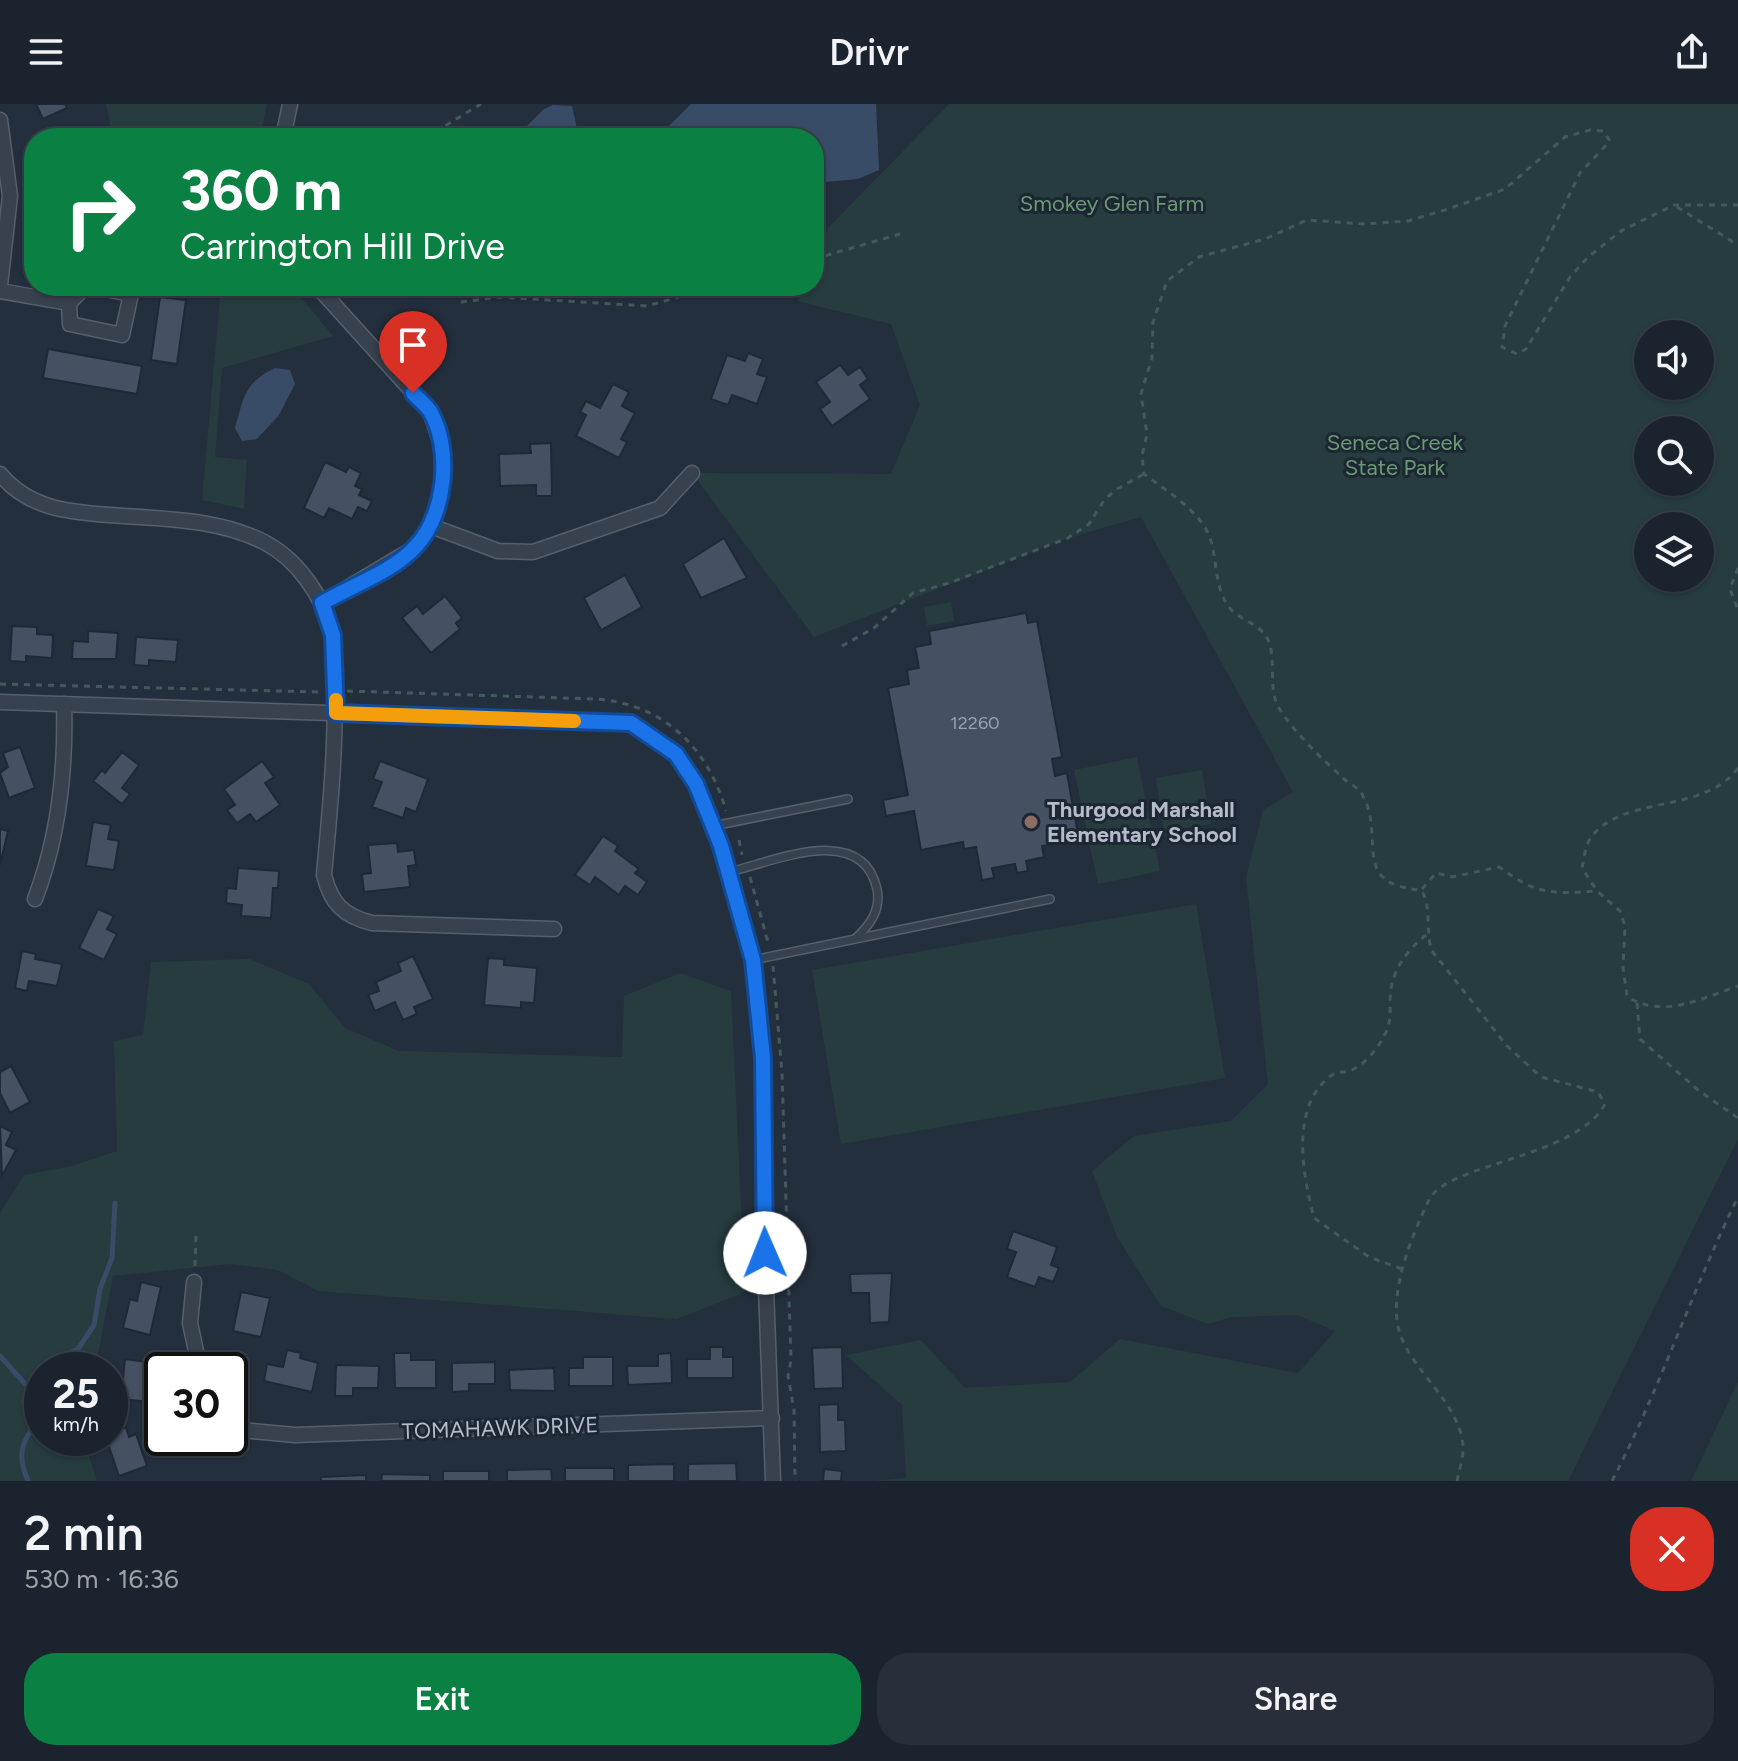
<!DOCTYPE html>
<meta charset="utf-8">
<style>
body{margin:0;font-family:Figtree,sans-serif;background:#282f3a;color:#f1f3f6;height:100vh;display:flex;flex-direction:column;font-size:30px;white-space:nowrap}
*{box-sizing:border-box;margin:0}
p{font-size:26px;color:#a0a4aa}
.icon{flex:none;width:44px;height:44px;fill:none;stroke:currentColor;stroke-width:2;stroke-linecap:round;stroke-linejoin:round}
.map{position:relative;height:1377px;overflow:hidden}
.side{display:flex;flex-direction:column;background:#1b232e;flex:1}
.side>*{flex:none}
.guide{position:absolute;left:24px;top:24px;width:800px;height:168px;border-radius:32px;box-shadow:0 2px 6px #0004,0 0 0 2px #39404a;background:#0b8043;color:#fff;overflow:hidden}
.tools{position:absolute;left:1634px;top:216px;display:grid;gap:16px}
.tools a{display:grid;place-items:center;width:80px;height:80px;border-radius:50%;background:#1b232e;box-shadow:0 2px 6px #0004,0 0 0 2px #39404a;font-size:40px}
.speed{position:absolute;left:24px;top:1248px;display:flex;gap:16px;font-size:40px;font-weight:700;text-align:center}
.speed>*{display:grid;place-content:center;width:104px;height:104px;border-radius:50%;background:#1b232e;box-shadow:0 2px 6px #0004,0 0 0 2px #39404a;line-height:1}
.speed small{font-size:20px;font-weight:400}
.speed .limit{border:4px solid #111;border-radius:12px;background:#fff;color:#111}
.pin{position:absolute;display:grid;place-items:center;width:68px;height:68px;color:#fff;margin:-82px -34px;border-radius:50% 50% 50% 0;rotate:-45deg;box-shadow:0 0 8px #0007}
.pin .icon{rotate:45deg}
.me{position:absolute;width:88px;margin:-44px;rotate:359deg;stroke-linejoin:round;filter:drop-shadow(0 0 6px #0008)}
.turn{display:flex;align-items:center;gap:28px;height:168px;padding:0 24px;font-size:36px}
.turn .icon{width:104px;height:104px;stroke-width:2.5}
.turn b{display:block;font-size:56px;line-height:68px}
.round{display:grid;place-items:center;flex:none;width:84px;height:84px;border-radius:32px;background:#282f3a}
.head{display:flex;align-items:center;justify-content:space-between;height:136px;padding:0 24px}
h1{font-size:48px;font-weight:600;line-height:60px}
.button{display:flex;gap:16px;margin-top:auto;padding:16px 24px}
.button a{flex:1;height:92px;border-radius:32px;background:#0b8043;color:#fff;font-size:32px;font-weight:600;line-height:92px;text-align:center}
.button a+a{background:#282f3a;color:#f1f3f6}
header{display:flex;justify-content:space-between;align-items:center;height:104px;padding:0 24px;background:#1b232e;font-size:36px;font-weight:600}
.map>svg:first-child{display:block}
.green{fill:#263c3f;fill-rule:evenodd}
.water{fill:#394c67}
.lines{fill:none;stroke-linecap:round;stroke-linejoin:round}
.stream{stroke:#394c67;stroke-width:5}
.building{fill:#455162;stroke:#1f2835;stroke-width:2}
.service-casing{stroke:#565f6c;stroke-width:10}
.minor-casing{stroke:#565f6c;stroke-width:17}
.path{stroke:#44595c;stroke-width:3;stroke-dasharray:6 6;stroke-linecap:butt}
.service{stroke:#38414e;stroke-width:7}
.minor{stroke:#38414e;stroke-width:14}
.route-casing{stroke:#114b97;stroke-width:20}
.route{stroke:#1a73e8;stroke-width:14}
.slow{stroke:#f59e0b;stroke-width:14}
.education-dot{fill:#8d6e63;stroke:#1d2633;stroke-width:3}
.labels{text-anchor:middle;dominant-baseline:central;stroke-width:6;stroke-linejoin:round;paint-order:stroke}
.number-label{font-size:18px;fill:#98a1af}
.park-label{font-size:22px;fill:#6b9a76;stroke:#1d2633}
.poi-label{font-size:22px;font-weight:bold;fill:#b4bcc9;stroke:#1d2633;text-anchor:start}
.street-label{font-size:22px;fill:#b4bcc9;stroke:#1d2633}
</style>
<header><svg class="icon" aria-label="menu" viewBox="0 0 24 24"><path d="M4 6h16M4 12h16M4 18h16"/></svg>Drivr<svg class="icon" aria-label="share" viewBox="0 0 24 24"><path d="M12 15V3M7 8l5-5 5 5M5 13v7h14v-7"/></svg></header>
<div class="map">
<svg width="1738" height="1377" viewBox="0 0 1738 1377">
<rect width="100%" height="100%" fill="#242f3e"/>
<g class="green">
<path d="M106,0H267L260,34H113Z"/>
<path d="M949,0H1738V1035L1568,1377H873L906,1374L902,1301L846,1251L921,1236L965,1284L1070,1278L1120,1235L1298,1269L1335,1227L1297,1211L1232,1213L1208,1220L1161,1202L1117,1133L1092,1067L1134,1032L1231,1017L1268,980L1246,773L1263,706L1293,688L1141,413L1068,434L814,533L692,369L891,370L920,301L891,220L797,197L803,182H814V156L828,124ZM1648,230H1700V282H1648ZM1648,326H1700V378H1648ZM1648,422H1700V474H1648Z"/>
<path d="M221,182H292L333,232L222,264L215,353L247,356L244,405L202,396Z"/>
<path d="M951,498L954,517L927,522L924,503Z"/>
<path d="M1137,653L1160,767L1098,780L1074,666Z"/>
<path d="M1202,666L1211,720L1164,727L1156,674Z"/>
<path d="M1196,800L1225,974L841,1040L812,866Z"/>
<path d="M249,855L309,880L345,924L399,947L622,953L624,892L680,869L731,887L745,1188L677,1215L318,1187L278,1166L230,1160L113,1172L95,1266H42V1334H83L97,1377H0V1109L24,1071L72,1062L117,1047L114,937L143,931L151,858Z"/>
<path d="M1738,1278V1377H1691Z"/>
</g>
<g class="water">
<path d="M691,0H876L879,66L858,75L814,79V34H657Z"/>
<path d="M553,1L572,2L579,34H515L544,5Z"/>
<path d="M275,264L290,266L295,280L279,311L257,335L242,337L235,324C244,293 244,279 275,264Z"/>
</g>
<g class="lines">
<g class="stream">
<path d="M0,1252L28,1283L24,1298L37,1317C21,1339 17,1351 28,1377"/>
<path d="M43,1266L60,1253L78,1245L94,1221L100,1185L112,1154L115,1099"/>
<path d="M28,1283L42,1267"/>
</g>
</g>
<g class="building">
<path d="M36,0H65L67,4L43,15Z"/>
<path d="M76,30V34H43V31Z"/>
<path d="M160,193L186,196L177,260L151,256Z"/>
<path d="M48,245L142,262L137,290L43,274Z"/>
<path d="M748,249L763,255L757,270L767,273L757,300L732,291L728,301L711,295L727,251L745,257Z"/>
<path d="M840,261L848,271L860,263L868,275L860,281L870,295L832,322L820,305L830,298L816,278Z"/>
<path d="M613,280L629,288L622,302L635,309L621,335L627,338L619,354L576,332L586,311L580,308L586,297L600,304Z"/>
<path d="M551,339L552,392H536V381L500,382L499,350L531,349L530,340Z"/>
<path d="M325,358L346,368L349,363L361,369L355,382L362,385L359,391L372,397L367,407L358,403L352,415L329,404L324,414L304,404Z"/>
<path d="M724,434L747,474L701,494L683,460Z"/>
<path d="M625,471L642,503L601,526L584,494Z"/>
<path d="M445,492L462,514L456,519L460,525L431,549L402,514L417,502L423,510Z"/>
<path d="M1026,509L1028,519L1037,517L1062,653L1052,655L1055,672L1067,669L1079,736L1042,742L1044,753L1026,757L1028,767L1017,769L1015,760L992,764L994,774L982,776L976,743L964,745L963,738L921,746L914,707L886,712L883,696L908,691L888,584L909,580L907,566L919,564L915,543L931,540L929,527Z"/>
<path d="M12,522L37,523V530L53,531L52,554L26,552V558L10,557Z"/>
<path d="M88,527L118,529L116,555H72L73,537L88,538Z"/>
<path d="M136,533L178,536L176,558L149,556V562L134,561Z"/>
<path d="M20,643L35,684L9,694L0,669L8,663L3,649Z"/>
<path d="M122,648L139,661L122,684L130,690L122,700L93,677L102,666L105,669Z"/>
<path d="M262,657L274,673L265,679L280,701L256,718L250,710L237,719L227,706L235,701L224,685Z"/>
<path d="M380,657L428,675L416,708L406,704L403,714L372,703L382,678L373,675Z"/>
<path d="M93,718L111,721L108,735L119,737L114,766L86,762Z"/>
<path d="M0,725L8,727L0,761Z"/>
<path d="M603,732L618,742L615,747L639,765L635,769L647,778L638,791L625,782L619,791L595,773L590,781L575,771Z"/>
<path d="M397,739L398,748L414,746L416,761L408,762L410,783L364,788L362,770L371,769L368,741Z"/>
<path d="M238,764L279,767L278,784H273L271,814L241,812L242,801L226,799L227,784L236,785Z"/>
<path d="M98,805L114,812L107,825L117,830L104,856L79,844Z"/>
<path d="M22,847L36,850L35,855L62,860L57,882L29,877L27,887L15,884Z"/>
<path d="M413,852L433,895L414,903L417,910L403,916L395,898L375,907L368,891L379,887L376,878L401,867L398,859Z"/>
<path d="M488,854L504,855V861L537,864L534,899L521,898V904L484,901Z"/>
<path d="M11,962L30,998L10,1009L0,989V968Z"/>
<path d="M0,1022L12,1028L6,1041L16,1046L2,1072Z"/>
<path d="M1013,1127L1057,1143L1051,1161L1059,1164L1053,1178L1039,1173L1035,1183L1007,1173L1016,1148L1007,1145Z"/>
<path d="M892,1169L889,1218L870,1219L869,1189H851L850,1170Z"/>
<path d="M141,1178L161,1183L150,1231L123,1224L130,1195L137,1197Z"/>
<path d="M241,1188L270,1194L261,1233L233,1227Z"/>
<path d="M710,1243H723V1253H733V1274H687V1255H710Z"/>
<path d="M842,1243L843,1284L814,1285L812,1244Z"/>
<path d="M287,1246L301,1249L300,1254L318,1259L312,1288L264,1277L267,1260L283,1263Z"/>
<path d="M394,1249H411V1256H436V1284H395Z"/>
<path d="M671,1249L672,1279L628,1281L627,1262H658V1250Z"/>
<path d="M583,1253H613V1282H569V1264H583Z"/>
<path d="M125,1255L147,1258L146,1267L152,1268L149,1298L121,1295Z"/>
<path d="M495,1258V1280H469V1287L452,1288V1259Z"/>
<path d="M336,1261L379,1262L378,1284H353V1292H335Z"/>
<path d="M554,1264L555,1287L510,1286L509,1266Z"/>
<path d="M838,1300V1316H845L846,1347L820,1348L819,1301Z"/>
<path d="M126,1323L129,1333L136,1330L147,1362L119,1372L106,1334Z"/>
<path d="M736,1359L737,1377H688V1360Z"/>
<path d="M674,1360V1377H628V1361Z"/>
<rect x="565" y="1364" width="49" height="13"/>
<path d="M551,1365L552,1377H507V1366Z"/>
<path d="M824,1365L842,1367L841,1377H823Z"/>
<rect x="443" y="1367" width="46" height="10"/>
<path d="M382,1370L430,1371V1377H381Z"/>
<path d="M366,1371V1377H321V1373Z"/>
</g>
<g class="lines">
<defs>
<g id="service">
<path d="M713,722L848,695"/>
<path d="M729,768C773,758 862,717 877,785C881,805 871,820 856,834"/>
<path d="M753,856L1050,795"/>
</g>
<g id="minor">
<path d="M0,16L10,92L0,181"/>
<path d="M283,34L290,0"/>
<path d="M86,182L69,199L70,220L122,231L131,190L89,182"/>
<path d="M317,182L430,307L441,340L443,379L431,422L416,443L322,499"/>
<path d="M0,187L69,199"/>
<path d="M0,370C28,404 67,408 109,411C161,415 216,414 264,438C297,455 323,492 332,528C335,541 334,557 334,570C337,637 330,704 324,771C331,799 343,812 372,819L554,825"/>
<path d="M431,422L498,447L533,448L660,404L692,369"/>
<path d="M0,598L631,619L676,650L696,680L721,742L753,856L763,954L764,1128L773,1377"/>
<path d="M35,795C59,732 66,666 64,600"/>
<path d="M194,1178L190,1219L200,1266"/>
<path d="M230,1325L295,1331L772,1314"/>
</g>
</defs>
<use href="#service" class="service-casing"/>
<use href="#minor" class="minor-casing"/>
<g class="path">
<path d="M425,34L481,0"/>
<path d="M1677,103L1738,141"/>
<path d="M814,155L900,130"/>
<path d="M461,198L499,193L647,202L718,182"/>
<path d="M1738,464L1730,485L1738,506"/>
<path d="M842,542L874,524L913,489L949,479L1068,434L1089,420L1105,395L1117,385L1144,370"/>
<path d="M0,580L320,588"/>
<path d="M347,587L596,595C663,600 708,643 726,707"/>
<path d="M1738,664C1704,711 1620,690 1590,735C1585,742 1584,756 1582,764L1597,787L1620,807L1625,822L1623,864L1627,892C1661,916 1703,894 1738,882"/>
<path d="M739,736L742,751"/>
<path d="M750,773L769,842"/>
<path d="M1422,785L1436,769L1452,773L1499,763C1537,791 1551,790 1597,787"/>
<path d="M773,862L782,969L791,1256L788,1272L794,1306L795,1377"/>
<path d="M1637,899L1640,935L1698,986L1738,1014"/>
<path d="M195,1162L196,1132"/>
<path d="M1402,1165L1369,1153L1314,1114C1303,1072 1289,1001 1332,971C1338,967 1343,969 1349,967C1365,962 1380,942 1386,928C1391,917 1390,909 1390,898C1390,869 1404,849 1426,831"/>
<path d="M1457,1377C1459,1366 1464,1352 1463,1341C1459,1299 1414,1269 1400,1230C1387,1191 1412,1131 1429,1096C1447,1059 1576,1054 1605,1000L1598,988L1541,973L1507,942L1432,847C1425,829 1432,800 1421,786C1349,780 1386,735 1363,692C1358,682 1348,680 1341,672C1321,654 1293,627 1279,604C1268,586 1276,558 1269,538C1262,519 1239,517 1229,503C1212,480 1219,451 1207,427C1195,404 1164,385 1144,370L1142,352L1147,330L1141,290L1152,254L1153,218L1167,177L1199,153L1265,135L1307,116L1365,120L1408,117L1448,105L1505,85L1565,33L1590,26L1603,27L1610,37L1580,69L1505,222L1502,243L1517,250L1526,245L1570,173L1588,153L1621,127L1674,101H1738"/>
<path d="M1612,1377C1660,1285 1692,1186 1738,1093"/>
</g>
<use href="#service" class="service"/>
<use href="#minor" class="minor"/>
</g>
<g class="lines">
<defs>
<path id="route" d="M413,289C418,295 426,301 430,307C452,344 446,409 417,441C395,467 351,482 322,499L333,531L336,609L631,619L676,650L696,680L721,742L753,856L763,954L765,1149"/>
</defs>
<use href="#route" class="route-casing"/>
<use href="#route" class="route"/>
<path class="slow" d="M336,596V609L574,617"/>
</g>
<circle class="education-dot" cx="1031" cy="718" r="8"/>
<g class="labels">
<g class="number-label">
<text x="975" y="619">12260</text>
</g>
<g class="park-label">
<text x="1112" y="99">Smokey Glen Farm</text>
<text x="1395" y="338">Seneca Creek<tspan x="1395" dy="25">State Park</tspan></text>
</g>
<g class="poi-label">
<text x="1047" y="705">Thurgood Marshall<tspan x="1047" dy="25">Elementary School</tspan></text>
</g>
<g class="street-label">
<text transform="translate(500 1324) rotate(-2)">TOMAHAWK DRIVE</text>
</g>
</g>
</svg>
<div class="tools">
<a><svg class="icon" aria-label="sound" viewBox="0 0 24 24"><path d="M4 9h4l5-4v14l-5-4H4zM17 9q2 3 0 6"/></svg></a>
<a><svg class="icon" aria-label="search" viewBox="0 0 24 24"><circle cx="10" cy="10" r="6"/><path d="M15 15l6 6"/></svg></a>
<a><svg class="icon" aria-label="layers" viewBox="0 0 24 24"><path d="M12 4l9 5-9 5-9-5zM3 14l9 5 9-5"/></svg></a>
</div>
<div class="speed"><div>25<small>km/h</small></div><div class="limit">30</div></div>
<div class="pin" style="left:413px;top:289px;background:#d93025"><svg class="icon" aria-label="arrive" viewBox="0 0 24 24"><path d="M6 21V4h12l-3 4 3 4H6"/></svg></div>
<svg class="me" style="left:765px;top:1149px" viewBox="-20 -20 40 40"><circle r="19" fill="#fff"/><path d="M0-13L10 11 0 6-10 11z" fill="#1a73e8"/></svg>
<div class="guide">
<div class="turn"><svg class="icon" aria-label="right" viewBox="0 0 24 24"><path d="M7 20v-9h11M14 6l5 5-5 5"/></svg><div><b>360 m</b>Carrington Hill Drive</div></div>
</div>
</div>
<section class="side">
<div class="head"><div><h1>2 min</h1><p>530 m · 16:36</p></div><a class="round" style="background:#d93025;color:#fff"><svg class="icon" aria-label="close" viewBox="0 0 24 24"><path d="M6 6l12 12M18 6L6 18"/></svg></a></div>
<div class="button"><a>Exit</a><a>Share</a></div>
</section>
